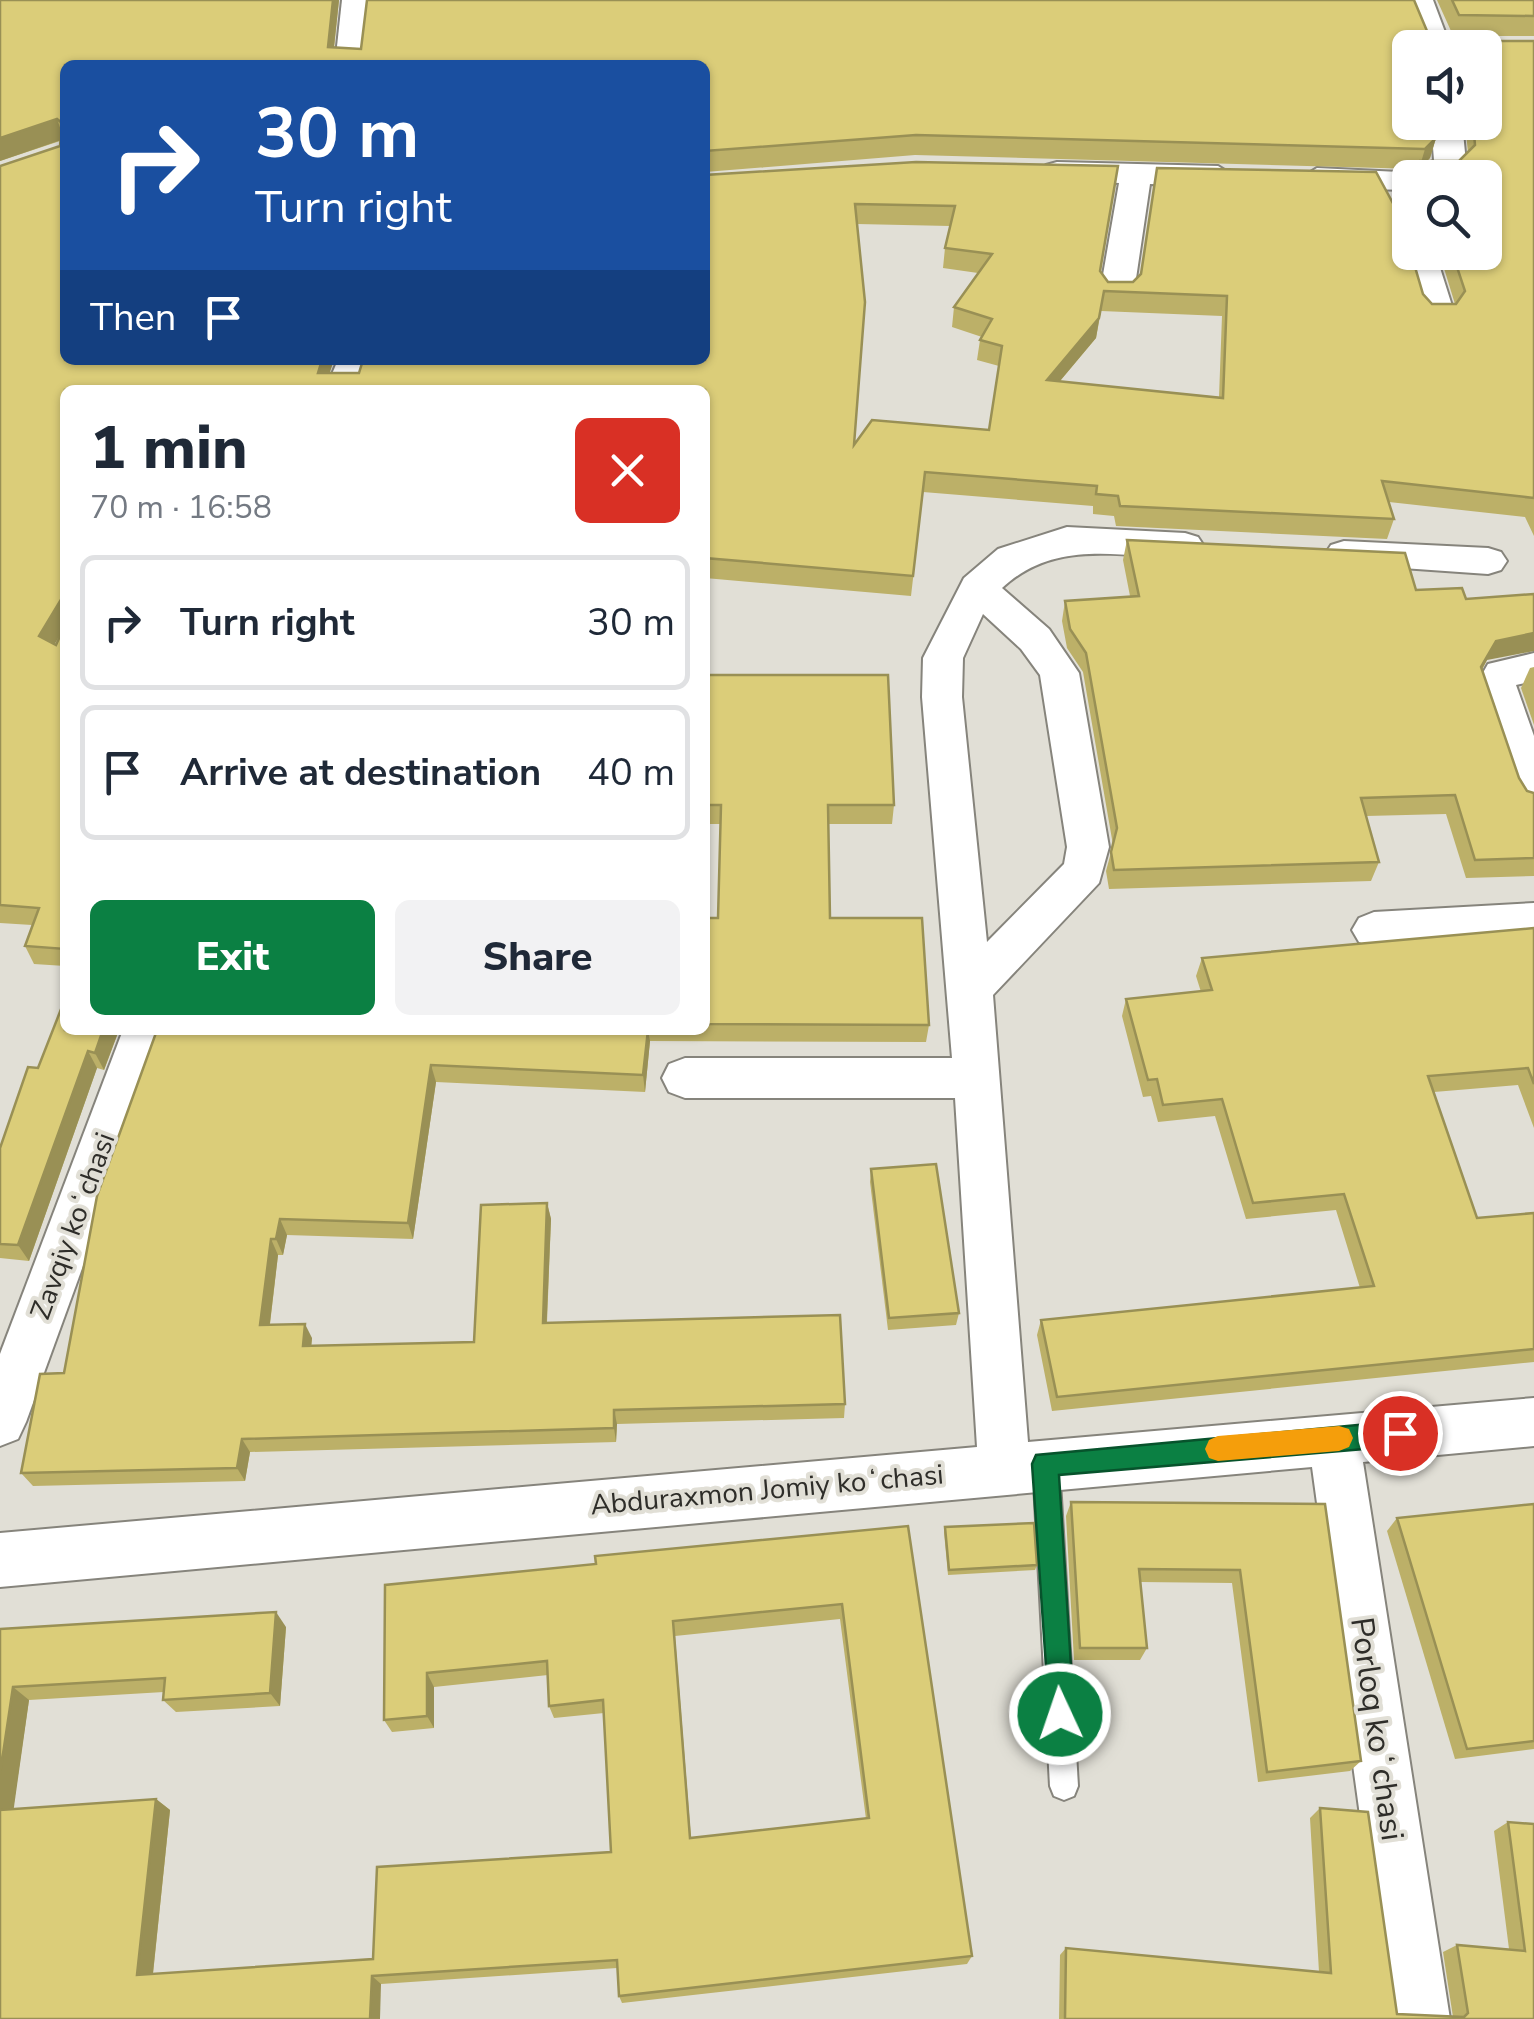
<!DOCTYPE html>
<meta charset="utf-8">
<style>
body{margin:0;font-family:"Nunito Sans",sans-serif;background:#f2f2f3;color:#1f2937;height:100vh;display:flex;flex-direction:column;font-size:38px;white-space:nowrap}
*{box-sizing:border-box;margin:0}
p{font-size:32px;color:#747a83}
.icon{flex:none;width:55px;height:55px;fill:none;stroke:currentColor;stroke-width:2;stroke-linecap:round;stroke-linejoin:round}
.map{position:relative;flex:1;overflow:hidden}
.panel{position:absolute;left:60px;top:385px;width:650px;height:650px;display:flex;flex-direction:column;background:#fff;border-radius:15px;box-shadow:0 2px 8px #0004}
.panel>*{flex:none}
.top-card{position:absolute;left:60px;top:60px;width:650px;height:305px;border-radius:15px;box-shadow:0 2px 8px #0004;background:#1a4fa0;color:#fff;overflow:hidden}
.buttons{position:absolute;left:1392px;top:30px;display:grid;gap:20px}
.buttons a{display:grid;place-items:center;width:110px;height:110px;border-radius:15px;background:#fff;box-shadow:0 2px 8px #0004;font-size:50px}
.pin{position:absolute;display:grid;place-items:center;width:85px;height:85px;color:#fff;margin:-42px;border:5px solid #fff;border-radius:50%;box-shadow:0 2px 10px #0007}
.me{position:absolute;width:110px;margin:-55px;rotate:357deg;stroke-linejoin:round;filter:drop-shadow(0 0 8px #0008)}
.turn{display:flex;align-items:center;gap:35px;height:210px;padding:0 30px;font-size:45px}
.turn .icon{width:130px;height:130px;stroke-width:2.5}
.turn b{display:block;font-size:70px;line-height:85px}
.then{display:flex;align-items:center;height:95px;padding:0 30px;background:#0003;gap:20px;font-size:38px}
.round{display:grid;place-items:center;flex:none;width:105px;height:105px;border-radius:15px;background:#f2f2f3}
.summary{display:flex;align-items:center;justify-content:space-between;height:170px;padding:0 30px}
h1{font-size:60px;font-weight:800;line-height:75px}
.action{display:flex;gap:20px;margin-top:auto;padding:20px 30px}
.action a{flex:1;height:115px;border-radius:15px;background:#0b8043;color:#fff;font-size:40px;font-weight:800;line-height:115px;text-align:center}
.action a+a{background:#f2f2f3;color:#1f2937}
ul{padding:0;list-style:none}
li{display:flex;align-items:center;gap:30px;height:135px;margin:0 20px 15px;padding:0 10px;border:5px solid #e0e1e3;border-radius:15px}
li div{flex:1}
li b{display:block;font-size:38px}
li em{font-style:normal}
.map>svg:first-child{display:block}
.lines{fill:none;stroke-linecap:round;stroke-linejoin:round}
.lane-casing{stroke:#86847c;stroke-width:4}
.street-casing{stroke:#86847c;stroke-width:4}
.lane{fill:#fff;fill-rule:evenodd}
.street{fill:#fff;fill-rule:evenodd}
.wall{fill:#bcb068;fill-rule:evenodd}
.shaded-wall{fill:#999055}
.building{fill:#dbcd79;stroke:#999055;stroke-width:2.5;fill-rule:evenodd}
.route{fill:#0b8043;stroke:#07532c;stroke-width:2.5}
.slow{fill:#f59e0b}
.labels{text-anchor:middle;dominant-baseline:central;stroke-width:8;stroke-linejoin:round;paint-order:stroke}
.street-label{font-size:28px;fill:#2e2d29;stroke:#e1dfd6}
.near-street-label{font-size:32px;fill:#2e2d29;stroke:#e1dfd6}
</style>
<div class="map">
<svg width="1534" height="2019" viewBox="0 0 1534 2019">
<rect width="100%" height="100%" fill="#e1dfd6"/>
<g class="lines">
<defs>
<path id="lane" d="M1046,1451L1055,1455L1059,1464L1078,1786L1074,1796L1064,1800L1054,1796L1050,1786L1033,1464L1037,1455Z"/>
<g id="street">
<path d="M342,0H370L365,65H335Z"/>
<path d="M1405,0H1433L1451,48H1425Z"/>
<path d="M1431,122H1462L1466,163L1452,178H1410V190L1317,188L1301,178L1317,168L1420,173L1434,160Z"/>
<path d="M1057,162L1218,166L1234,176L1218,186L1150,184L1134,292L1129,299H1105L1100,292L1119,183L1046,179L1041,172L1046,165Z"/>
<path d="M1410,244V252H1435L1454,312L1449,320H1425L1420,312L1402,252Z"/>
<path d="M338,360H372L361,390H325Z"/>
<path d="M1067,527L1185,533L1198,537L1204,546L1198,555L1185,559C1118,556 1055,539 1002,588L1049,629L1079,673L1109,847L1099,883L993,995L1028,1442L1534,1398V1446L1363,1462L1450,2019H1388L1312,1467L0,1587V1533L977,1447L955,1098H685L669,1092L662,1078L669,1064L685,1058H952L922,697L923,658L964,578L998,549ZM983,614L1021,649L1040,675L1067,847L1064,864L987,942L962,697L963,658Z"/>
<path d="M1344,541L1488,548L1501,552L1507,561L1501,570L1488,574L1331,563L1325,554L1331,545Z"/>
<path d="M1534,653V681L1516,685L1534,736V811L1519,806L1513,795L1476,685L1488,664Z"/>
<path d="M1534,903V937L1374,948L1359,942L1352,930L1359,918L1374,912Z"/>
<path d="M123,1030H169L26,1422L18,1439L0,1446V1354Z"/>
</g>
</defs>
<use href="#lane" class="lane-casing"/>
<use href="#street" class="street-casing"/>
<use href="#lane" class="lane"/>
<use href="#street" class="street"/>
</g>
<g class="wall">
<path d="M0,0H339L334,48L361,49L1451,31L1437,0H1534V36H1489L1491,41H1534V536L1525,517L1389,502L1394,519L1387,539L1116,526L1114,516L1093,514V506L923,492L911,596L705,578V390H65V626L54,644L56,645L65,637V966L34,964L25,946L32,925L0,923V166L60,146V141L0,161ZM1410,48H1485V122H1465L1468,153L1459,161H1427L1430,158L1436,138ZM65,65H705V172L915,155L1418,169L1415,178H1485V252H1439L1455,304H1432L1423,294L1407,241L1133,282H1108L1100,271L916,162L705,175L359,373H330ZM857,224L950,226L945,248L943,268L978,273L954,307L952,327L982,337L980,340L977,360L999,366L989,430L854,444ZM1101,311L1222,316L1219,397L1060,381L1096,338Z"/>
<path d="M1127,540L1466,599L1487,660L1482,670L1519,778L1527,791L1534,793V876L1466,878L1446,814L1366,816L1379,862L1371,881L1109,889L1106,871L1113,845L1083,672L1067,648L1062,621L1065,601L1130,596L1123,560Z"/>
<path d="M1534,667V725L1521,688L1530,668Z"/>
<path d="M705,675L894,805L892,824H828L830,918L929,1025L926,1042L650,1041L645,1092L436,1082L413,1239L287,1235L283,1255H278L270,1324L312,1338L311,1346L474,1342L547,1203L551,1219L547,1323L845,1404L844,1418L617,1424L616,1442L250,1452L245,1481L33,1486L21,1473L64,1373L157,1030H705V918H718L720,824H705Z"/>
<path d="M1534,928V1128L1518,1085L1434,1092L1477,1218L1534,1213V1362L1052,1411L1037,1335L1041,1320L1360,1288L1336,1210L1246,1219L1215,1116L1158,1122L1151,1096L1143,1097L1122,1016L1126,999L1201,992L1196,976L1202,958Z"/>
<path d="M65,1030H119L104,1070L97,1068L29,1261L0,1258V1148L38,1068Z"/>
<path d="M871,1169L959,1313L956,1325L888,1330L870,1182Z"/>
<path d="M1071,1502L1325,1504L1361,1761L1350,1771L1258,1782L1232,1583L1140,1582L1147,1648L1140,1660H1074L1066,1516Z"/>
<path d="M1534,1504V1749L1455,1759L1387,1531L1397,1518Z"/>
<path d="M908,1526L972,1956L967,1964L622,2003L619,1996L617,1968L381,1984L0,2019V1629L286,1627L280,1706L176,1712L163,1700L164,1692L29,1700L13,1809L156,1799L170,1810L153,1974L373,1959L611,1852L604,1713L554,1718L549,1706L548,1675L434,1687V1728L392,1732L384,1720L385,1585L596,1564ZM840,1619L866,1819L691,1838L675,1636Z"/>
<path d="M945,1527L1037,1565L1035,1570L948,1575L944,1532Z"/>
<path d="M1320,1808L1397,2014L1453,2017L1443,1952L1457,1945L1509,1949L1494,1831L1508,1822L1534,2019H1059L1060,1955L1066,1948L1319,1972L1310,1818Z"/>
</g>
<g class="shaded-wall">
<path d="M333,0H339L332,65L328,47Z"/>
<path d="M57,119L64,139L0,161V138Z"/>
<path d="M1436,138L1430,158L1419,169L1425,149Z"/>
<path d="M1104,291L1096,338L1044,400L1047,380Z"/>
<path d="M322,360H334L324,390L318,373Z"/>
<path d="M65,593V626L48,656L39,636Z"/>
<path d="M1534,633V651L1487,660L1472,686L1481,667L1496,641Z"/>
<path d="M103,1030H119L104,1070L95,1053Z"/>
<path d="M648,1030L650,1041L645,1092L643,1075Z"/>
<path d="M88,1051L97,1068L29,1261L18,1245Z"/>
<path d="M431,1065L436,1082L413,1239L408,1223Z"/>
<path d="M547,1203L551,1219L546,1338L543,1323Z"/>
<path d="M280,1219L287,1235L283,1255L276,1239Z"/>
<path d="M271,1239L278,1255L268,1339L260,1325Z"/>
<path d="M305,1324L312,1338L310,1361L303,1346Z"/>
<path d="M614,1410L617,1424L616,1442L614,1428Z"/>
<path d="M242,1439L250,1452L245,1481L237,1468Z"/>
<path d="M276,1612L286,1627L280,1706L270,1693Z"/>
<path d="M427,1673L434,1687V1728L427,1716Z"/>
<path d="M13,1687L29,1700L12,1821L0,1813V1774Z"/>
<path d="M156,1799L170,1810L152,1982L137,1975Z"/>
<path d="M372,1976L381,1984L380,2019H370Z"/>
</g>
<g class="building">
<path d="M0,0H333L328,47L361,49L367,0H1414L1427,31L1488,32L1491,41H1534V498L1382,481L1394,519L1120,506L1118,496L1096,494L1097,486L925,472L913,576L705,558V390H65V593L39,636L56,645L60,636L65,637V949L25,946L39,908L0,905V166L60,146L62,123L57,119L0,138ZM1410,48H1485V122H1473L1475,145L1459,161H1420L1417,173L1418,178H1485V252H1452L1465,291L1456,304H1432L1423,294L1405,233L1410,226V221L1401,218L1376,172L1157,168L1141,274L1133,282H1108L1100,271L1118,166L916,162L705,175V360H363L359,373H318L322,360H65V65H705V151L916,135L1425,149L1436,138V122H1410ZM855,204L955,206L945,248L992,254L954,307L992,319L980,340L1002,346L989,430L872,420L854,445L865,302ZM1104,291L1227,296L1223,398L1047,380L1099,318Z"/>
<path d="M1452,0H1534V16L1459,15Z"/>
<path d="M1127,540L1405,553L1416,590L1462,588L1466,599L1534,594V633L1496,641L1481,667L1519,778L1527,791L1534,793V858L1475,860L1455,795L1361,798L1379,862L1114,870L1111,852L1117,828L1086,653L1070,629L1065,601L1139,596Z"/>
<path d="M705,675H888L894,805H828L830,918H922L929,1025L705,1024V918H718L721,805H705Z"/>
<path d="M1534,928V1084L1528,1068L1428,1076L1477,1218L1534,1213V1349L1057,1397L1041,1320L1374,1286L1344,1194L1253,1203L1222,1099L1163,1105L1157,1079L1148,1080L1126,999L1212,990L1202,958Z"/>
<path d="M65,999V1030H103L95,1053L88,1051L18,1245L0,1244V1148L28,1067L38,1068Z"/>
<path d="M157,1030H648L643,1075L431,1065L408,1223L280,1219L276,1239H271L260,1325L305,1324L303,1346L474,1342L481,1205L547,1203L543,1323L840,1315L845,1404L614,1410V1428L242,1439L237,1468L21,1473L40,1374L64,1373L97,1196Z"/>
<path d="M936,1164L959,1313L889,1318L871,1169Z"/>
<path d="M1071,1502L1325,1504L1361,1761L1267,1772L1240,1570L1139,1569L1147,1648H1080Z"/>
<path d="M1534,1504V1741L1467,1749L1397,1518Z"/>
<path d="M1034,1523L1037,1565L949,1570L945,1527Z"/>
<path d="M908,1526L972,1956L619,1996L617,1960L372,1976L370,2019H0V1810L156,1799L137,1975L373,1959L377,1867L611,1852L603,1700L549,1706L547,1661L427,1673V1716L384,1720L385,1585L596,1564L595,1556ZM842,1604L869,1818L690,1838L673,1621Z"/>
<path d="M276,1612L270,1693L163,1700L165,1678L13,1687L0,1774V1629Z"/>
<path d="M1320,1808L1368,1812L1397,2014L1464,2017L1468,2013L1457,1945L1525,1951L1508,1822L1534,1824V2019H1065L1066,1948L1331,1973Z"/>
</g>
<path class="route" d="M1400,1421L1410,1424L1414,1433L1410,1442L1400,1446L1059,1475L1074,1714L1070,1724L1060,1728L1050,1724L1032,1464L1036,1455Z"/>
<path class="slow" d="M1339,1426L1349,1429L1353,1438L1349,1447L1339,1451L1218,1461L1209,1458L1205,1449L1209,1440L1218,1436Z"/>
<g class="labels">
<g class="street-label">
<text transform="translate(73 1226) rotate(-70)">Zavqiy koʻchasi</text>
<text transform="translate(767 1490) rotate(-5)">Abduraxmon Jomiy koʻchasi</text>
</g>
<g class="near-street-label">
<text transform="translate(1377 1729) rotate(82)">Porloq koʻchasi</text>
</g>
</g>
</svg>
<div class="buttons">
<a><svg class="icon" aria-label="sound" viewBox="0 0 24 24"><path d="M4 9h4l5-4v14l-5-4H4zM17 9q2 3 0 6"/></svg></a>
<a><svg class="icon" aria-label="search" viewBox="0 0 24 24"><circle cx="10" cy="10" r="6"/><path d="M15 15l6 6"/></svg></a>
</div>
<div class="pin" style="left:1400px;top:1433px;background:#d93025"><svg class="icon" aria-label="arrive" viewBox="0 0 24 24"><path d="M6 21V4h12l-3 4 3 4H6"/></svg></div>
<svg class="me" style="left:1060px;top:1714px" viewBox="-20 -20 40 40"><circle r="17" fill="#0b8043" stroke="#fff" stroke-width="3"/><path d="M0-11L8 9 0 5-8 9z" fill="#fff"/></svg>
<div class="top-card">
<div class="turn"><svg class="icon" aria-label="right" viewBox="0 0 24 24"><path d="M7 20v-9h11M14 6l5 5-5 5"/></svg><div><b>30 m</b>Turn right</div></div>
<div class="then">Then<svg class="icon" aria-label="arrive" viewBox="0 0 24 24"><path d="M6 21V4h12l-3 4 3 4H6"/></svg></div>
</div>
<section class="panel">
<div class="summary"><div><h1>1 min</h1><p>70 m · 16:58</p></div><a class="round" style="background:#d93025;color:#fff"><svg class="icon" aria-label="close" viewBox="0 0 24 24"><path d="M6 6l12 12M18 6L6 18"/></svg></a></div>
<ul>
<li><svg class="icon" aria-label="right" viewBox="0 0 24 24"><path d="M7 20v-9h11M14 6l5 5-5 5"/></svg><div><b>Turn right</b></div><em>30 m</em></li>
<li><svg class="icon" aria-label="arrive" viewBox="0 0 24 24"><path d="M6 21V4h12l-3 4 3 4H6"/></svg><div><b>Arrive at destination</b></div><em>40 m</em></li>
</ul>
<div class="action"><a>Exit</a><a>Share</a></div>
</section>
</div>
